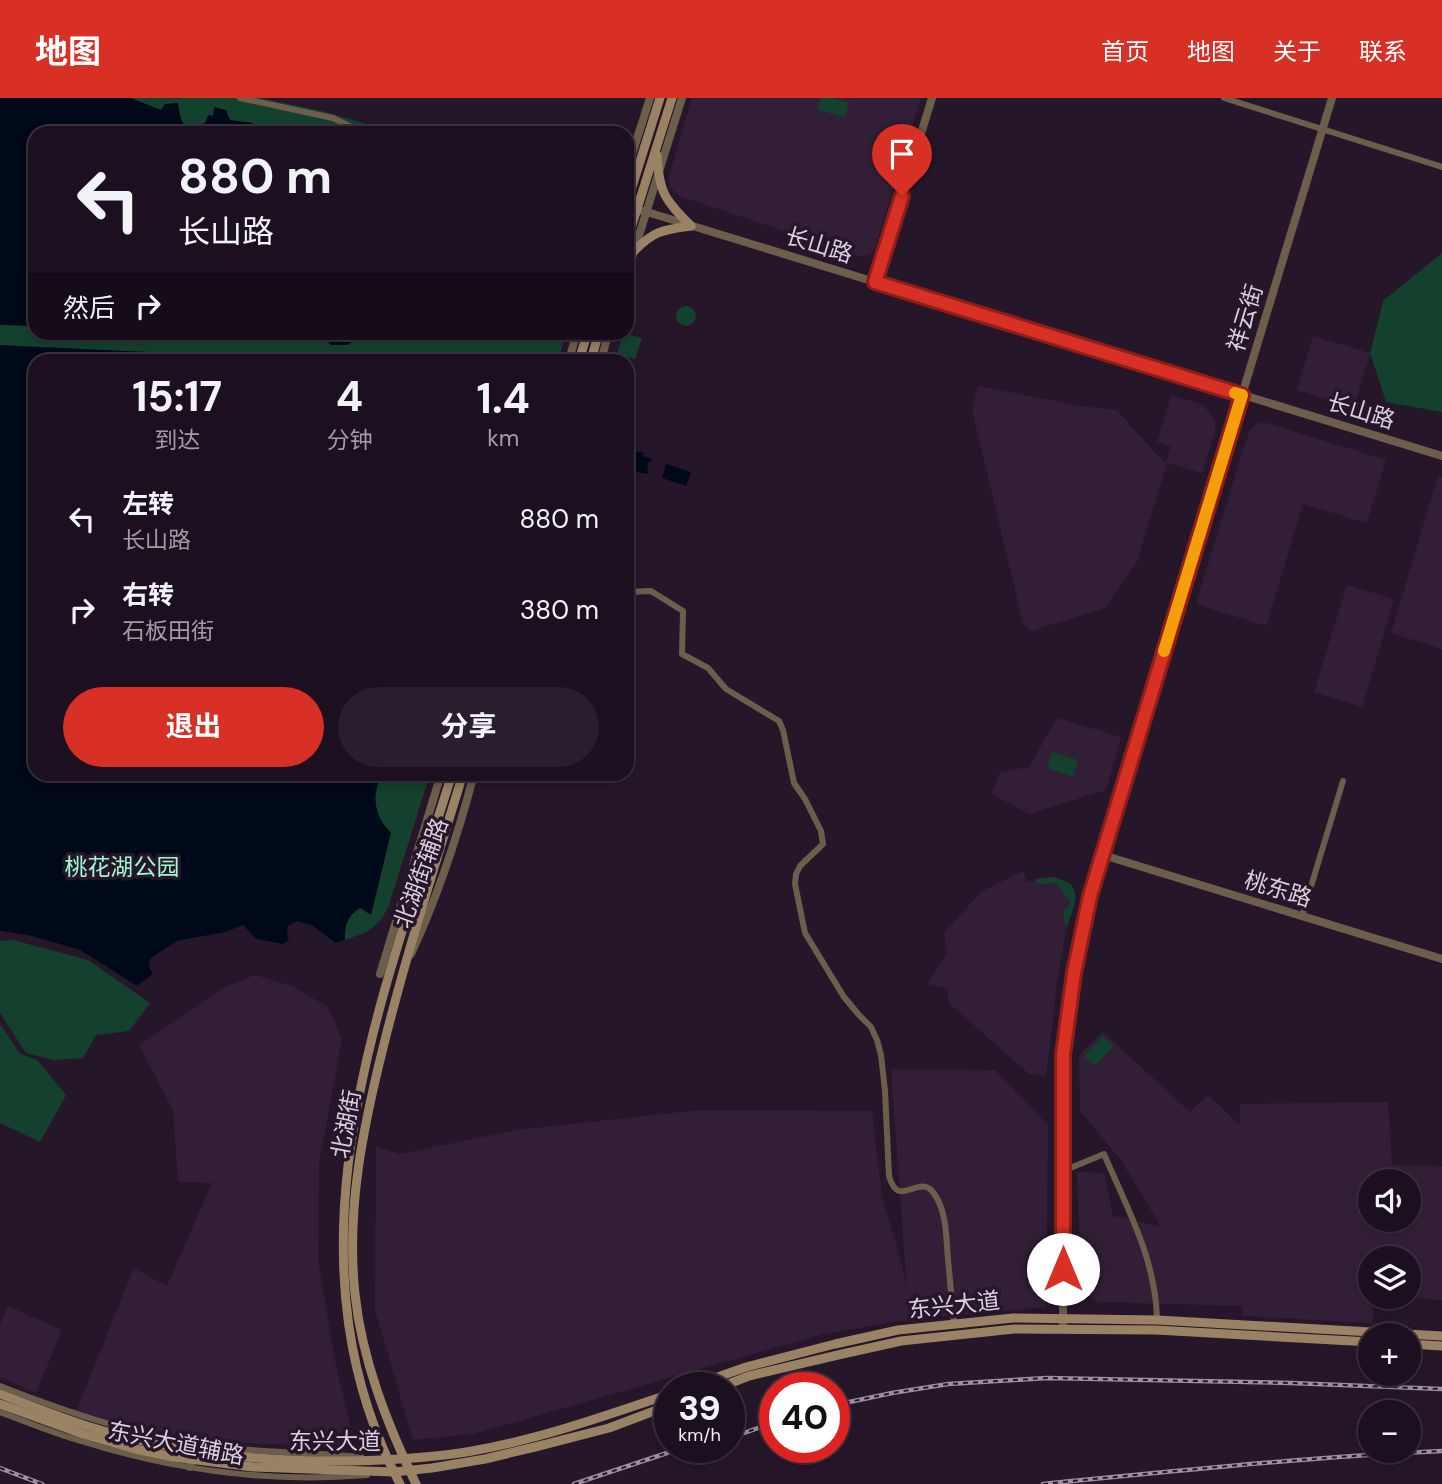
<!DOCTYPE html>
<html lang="zh">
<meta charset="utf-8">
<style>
body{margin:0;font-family:"DM Sans","Noto Sans SC",sans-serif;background:#291e2d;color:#f1f3f6;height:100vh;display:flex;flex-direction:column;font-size:26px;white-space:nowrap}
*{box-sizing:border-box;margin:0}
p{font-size:23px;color:#a09da5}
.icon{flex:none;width:38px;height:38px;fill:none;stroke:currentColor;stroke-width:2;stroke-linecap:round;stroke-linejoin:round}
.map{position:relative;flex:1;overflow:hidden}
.sheet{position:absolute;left:28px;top:256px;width:606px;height:427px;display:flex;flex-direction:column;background:#1c1020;border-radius:21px;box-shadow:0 4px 10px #0003,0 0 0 2px #3a303e}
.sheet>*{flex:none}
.top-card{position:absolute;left:28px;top:28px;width:606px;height:214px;border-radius:21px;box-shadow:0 4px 10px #0003,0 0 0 2px #3a303e;background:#1c1020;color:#f1f3f6;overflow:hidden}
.buttons{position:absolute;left:1358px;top:1071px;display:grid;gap:14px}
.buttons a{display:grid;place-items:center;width:63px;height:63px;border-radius:50%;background:#1c1020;box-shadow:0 4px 10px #0003,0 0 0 2px #3a303e;font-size:35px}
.speed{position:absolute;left:654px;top:1274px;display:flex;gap:14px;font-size:35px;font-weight:700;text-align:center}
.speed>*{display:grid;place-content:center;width:91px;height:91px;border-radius:50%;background:#1c1020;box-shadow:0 4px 10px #0003,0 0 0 2px #3a303e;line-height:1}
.speed small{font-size:18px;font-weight:400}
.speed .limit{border:10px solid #d22;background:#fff;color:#111}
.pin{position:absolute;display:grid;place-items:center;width:60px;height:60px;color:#fff;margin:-72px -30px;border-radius:50% 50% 50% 0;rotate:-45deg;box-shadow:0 0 7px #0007}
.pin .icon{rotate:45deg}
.me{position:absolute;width:77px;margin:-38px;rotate:0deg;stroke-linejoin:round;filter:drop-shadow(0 0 5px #0008)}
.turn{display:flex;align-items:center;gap:24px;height:147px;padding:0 35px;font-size:32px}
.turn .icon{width:91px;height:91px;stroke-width:2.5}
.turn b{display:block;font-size:49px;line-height:60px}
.then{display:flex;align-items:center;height:66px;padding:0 35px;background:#0003;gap:14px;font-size:26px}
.eta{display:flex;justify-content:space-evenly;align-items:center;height:119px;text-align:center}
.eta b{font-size:42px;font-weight:700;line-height:49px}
.cta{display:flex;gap:14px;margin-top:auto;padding:14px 35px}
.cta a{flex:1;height:80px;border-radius:42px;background:#d93025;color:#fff;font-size:28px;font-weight:700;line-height:80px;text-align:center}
.cta a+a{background:#291e2d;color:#f1f3f6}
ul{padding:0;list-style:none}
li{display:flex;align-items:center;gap:21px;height:91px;padding:0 35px}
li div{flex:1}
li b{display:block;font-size:26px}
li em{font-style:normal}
header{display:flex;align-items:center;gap:42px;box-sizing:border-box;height:98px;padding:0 35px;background:#d93025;color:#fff}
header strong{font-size:33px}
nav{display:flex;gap:38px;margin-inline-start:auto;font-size:24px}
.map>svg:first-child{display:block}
.built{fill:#321f37;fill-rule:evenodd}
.green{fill:#13412e}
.water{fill:#000919}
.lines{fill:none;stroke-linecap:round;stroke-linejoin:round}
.minor{stroke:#6d5e4c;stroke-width:6}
.tertiary{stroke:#6d5e4c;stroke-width:8}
.secondary{stroke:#9a8365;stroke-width:9}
.rail-casing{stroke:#9c8f9f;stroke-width:4.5}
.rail{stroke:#26162a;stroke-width:2;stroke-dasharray:5;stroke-linecap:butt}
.route-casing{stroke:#8d1f18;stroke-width:18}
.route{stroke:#d93025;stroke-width:12}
.slow{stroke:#f59e0b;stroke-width:12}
.labels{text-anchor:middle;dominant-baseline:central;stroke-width:7;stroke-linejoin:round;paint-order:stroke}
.street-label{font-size:23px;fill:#dacfdd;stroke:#26162a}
.park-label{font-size:23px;fill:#a0f9ce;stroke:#26162a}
</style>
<header>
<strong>地图</strong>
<nav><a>首页</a><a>地图</a><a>关于</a><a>联系</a></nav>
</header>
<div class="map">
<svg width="1442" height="1386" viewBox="0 0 1442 1386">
<rect width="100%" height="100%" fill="#26162a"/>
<g class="built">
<path d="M692,0H921L875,150L870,157L860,158L682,99L674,94L670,87L669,78Z"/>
<path d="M1313,238L1370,255L1354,309L1297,292Z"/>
<path d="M978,288L1081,308L1117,312L1156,356L1166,364L1171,348L1157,344L1171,297L1203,307L1212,318L1215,325V334L1202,375L1167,365L1137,464L1105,510L1031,533L1023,525L972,312Z"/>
<path d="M1259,325H1267L1386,362L1367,425L1303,406L1266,528L1196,506L1244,348L1250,333L1255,327Z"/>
<path d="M1438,378L1442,379V551L1391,535Z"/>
<path d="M1347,487L1394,501L1362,609L1314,594Z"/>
<path d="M1057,620L1121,639L1106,692L1029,716L991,696L1000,674L1029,669Z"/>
<path d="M1023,773L1027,784L1054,779L1069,785L1073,789L1075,803L1067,828L1058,878L1046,978L1029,976L949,905L947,891L927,886L947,855L944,835L981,794Z"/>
<path d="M255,877L292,888L328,909L342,941L319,1066L318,1163L335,1263L352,1335L335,1349L185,1342L76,1314L134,1170L167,1188L212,1085L178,1084L173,1012L139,947L225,889Z"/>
<path d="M1103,934L1190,1014L1208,997L1240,1027V1006L1388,1004L1392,1067L1442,1068V1202L1392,1199H1409V1160H1370V1199H1374L1372,1225L1242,1218V1208L1097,1204L1081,1190L1077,1074L1104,1075L1113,1118L1161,1129L1121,1062L1080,1013L1079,957ZM1370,1083H1409V1122H1370Z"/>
<path d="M891,971L995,972L1048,1027L1046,1209L911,1221L823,1236L473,1336L413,1342L375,1212L376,1049L400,1056L517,1032L699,1012L872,1013L882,1099L902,1167L907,1193Z"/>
<path d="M8,1208L62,1232L36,1295L0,1279V1227Z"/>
</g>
<g class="green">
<path d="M0,0H260L322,13L397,35H35V234L566,235L558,262H35V676H430L389,807C377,835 361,836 335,845L313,828L297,823L288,828L287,834L289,842L283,846L256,841L243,827L226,834L177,843L151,860L149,868L153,876L137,888L80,852L28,837L0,833Z"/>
<path d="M821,0H833L849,5L845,20L817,11Z"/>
<path d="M1442,155V314L1386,304L1370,255L1383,203Z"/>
<circle cx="686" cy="218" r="10"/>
<path d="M623,235L642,240L635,261L617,256Z"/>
<path d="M1052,654L1078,662L1073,679L1047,670Z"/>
<path d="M1054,779C1059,781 1068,783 1071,787C1081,797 1071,817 1067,828L1065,825L1063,814L1070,806V802L1055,785L1038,786L1035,781Z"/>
<path d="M13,842L88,862L150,905L129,933L96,937L83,960L53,962L26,955L0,915V843Z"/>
<path d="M0,926L20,956L37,962L66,997L40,1044L0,1025Z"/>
<path d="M1103,938L1114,948L1095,968L1084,958Z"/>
</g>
<g class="water">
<path d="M0,0H131L161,12L165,6L178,5C179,11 180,18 182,23C188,39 205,31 208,17L213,18L214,9L226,12L230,22L253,25L255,35H35V228L0,227Z"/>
<path d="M175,235L297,234V235L290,240Z"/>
<path d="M318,235H370L347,247H331Z"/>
<path d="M0,247L272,260L275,262H35V676H382C371,697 374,718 391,735L371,817L360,810C347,819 345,826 345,842L335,845L313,828L297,823L288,828L287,834L289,842L283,846L256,841L243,827L226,834L177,843L151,860L149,868L153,876L137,888L80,852L28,837L0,833Z"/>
<path d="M635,353L644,355L643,358L652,361V364L649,363L647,372L649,373L648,376L629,373Z"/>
<path d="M666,366L691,374L686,388L662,380Z"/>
</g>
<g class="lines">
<g class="minor">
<path d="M240,0L333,20L364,35"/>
<path d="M1224,0L1442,69"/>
<path d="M626,494L651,493L683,513L682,556L708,570L726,591L779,623L783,632L794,685L805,701L821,733L823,746L800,768L796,776L795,786L805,835L844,899L859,917L871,929L877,942L881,957L885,993L889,1078C899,1114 920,1072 935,1097C947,1115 946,1140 948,1161C950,1182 952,1204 954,1226"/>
<path d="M1302,818L1343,683"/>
<path d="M1063,1073L1104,1056C1127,1110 1156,1161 1157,1222"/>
<path d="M0,1288C69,1315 138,1338 211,1348C261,1355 311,1354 361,1359"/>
<path d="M0,1314C27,1324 53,1335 81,1343C173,1372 271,1385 367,1377"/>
</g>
<g class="tertiary">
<path d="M626,75L650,0"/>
<path d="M626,110L647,114L1442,358"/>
<path d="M626,179L682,0"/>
<path d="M875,184L932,0"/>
<path d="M569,262L577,234"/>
<path d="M601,262L609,234"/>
<path d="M1103,757L1442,861"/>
<path d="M411,856C438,798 458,737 474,676"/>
<path d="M380,876L441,676"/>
<path d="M1063,1231L1064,957L1074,875L1090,798L1332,0"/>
<path d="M190,1369L193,1345"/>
</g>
<g class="secondary">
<path d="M657,57C659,95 665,102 691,128"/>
<path d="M626,108L660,0"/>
<path d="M626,146L672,0"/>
<path d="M635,152C655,132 664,132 691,128"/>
<path d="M579,262L588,234"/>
<path d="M591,262L599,234"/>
<path d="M1409,1246L1442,1248"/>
<path d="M687,1290L746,1269L835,1246L898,1232L1013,1220L1157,1222L1442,1238"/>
<path d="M718,1290L749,1278L838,1257L901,1243L1014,1231L1156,1232L1370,1244"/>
<path d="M0,1296C28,1307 56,1318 84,1327C170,1355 261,1364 351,1363C392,1362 432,1360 472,1353C540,1341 605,1318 670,1296"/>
<path d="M0,1306L83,1336L135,1351L173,1359L253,1369L394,1374L432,1370L485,1361L535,1349L609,1330L670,1307"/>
<path d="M400,1386C278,1153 380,907 452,676"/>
<path d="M416,1386C387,1326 362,1262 355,1196C346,1112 363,1030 383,950C406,857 435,767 463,676"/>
</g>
<defs>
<g id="rail">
<path d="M835,1307L892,1295L948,1286L1047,1280L1291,1285L1442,1291"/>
<path d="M730,1340L775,1324"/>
<path d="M677,1357L701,1349"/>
<path d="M0,1370L42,1386"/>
<path d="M574,1386L685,1349"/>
<path d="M1043,1386C1176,1373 1308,1359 1442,1353"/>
</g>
</defs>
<use href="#rail" class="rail-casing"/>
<use href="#rail" class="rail"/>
</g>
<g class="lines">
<defs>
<path id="route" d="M902,98L875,184L1242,297L1090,798L1074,875L1063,957V1171"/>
</defs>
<use href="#route" class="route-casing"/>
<use href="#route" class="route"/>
<path class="slow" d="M1164,553L1242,297L1235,295"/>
</g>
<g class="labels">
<g class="street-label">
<text transform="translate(819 147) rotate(17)">长山路</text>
<text transform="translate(1245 220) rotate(-73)">祥云街</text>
<text transform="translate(1361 313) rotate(17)">长山路</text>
<text transform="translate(421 775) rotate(-70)">北湖街辅路</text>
<text transform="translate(1278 791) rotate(17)">桃东路</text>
<text transform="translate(346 1026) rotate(-79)">北湖街</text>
<text transform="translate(954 1207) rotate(-6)">东兴大道</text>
<text x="335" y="1343">东兴大道</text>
<text transform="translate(176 1345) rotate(11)">东兴大道辅路</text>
</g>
<g class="park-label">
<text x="122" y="769">桃花湖公园</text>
</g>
</g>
</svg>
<div class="buttons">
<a><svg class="icon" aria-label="sound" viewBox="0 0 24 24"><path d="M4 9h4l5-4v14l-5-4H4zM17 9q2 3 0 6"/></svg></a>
<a><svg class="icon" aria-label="layers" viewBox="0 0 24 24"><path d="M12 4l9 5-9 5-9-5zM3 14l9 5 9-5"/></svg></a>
<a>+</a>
<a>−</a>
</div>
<div class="speed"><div>39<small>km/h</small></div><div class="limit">40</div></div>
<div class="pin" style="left:902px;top:98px;background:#d93025"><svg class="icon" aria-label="arrive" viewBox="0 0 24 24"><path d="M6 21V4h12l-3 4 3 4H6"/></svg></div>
<svg class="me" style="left:1063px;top:1171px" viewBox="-20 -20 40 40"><circle r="19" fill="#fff"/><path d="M0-13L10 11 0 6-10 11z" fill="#d93025"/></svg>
<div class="top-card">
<div class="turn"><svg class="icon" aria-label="left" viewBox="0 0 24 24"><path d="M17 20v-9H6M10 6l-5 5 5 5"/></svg><div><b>880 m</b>长山路</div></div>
<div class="then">然后<svg class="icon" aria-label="right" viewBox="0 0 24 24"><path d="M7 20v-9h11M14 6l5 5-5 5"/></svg></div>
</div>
<section class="sheet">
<div class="eta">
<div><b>15:17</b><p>到达</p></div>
<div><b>4</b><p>分钟</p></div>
<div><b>1.4</b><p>km</p></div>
</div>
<ul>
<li><svg class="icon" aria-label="left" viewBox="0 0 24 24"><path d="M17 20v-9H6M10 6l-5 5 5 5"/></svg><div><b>左转</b><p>长山路</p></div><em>880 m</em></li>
<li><svg class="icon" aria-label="right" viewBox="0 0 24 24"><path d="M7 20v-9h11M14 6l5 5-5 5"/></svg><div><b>右转</b><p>石板田街</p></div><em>380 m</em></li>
</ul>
<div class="cta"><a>退出</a><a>分享</a></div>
</section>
</div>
